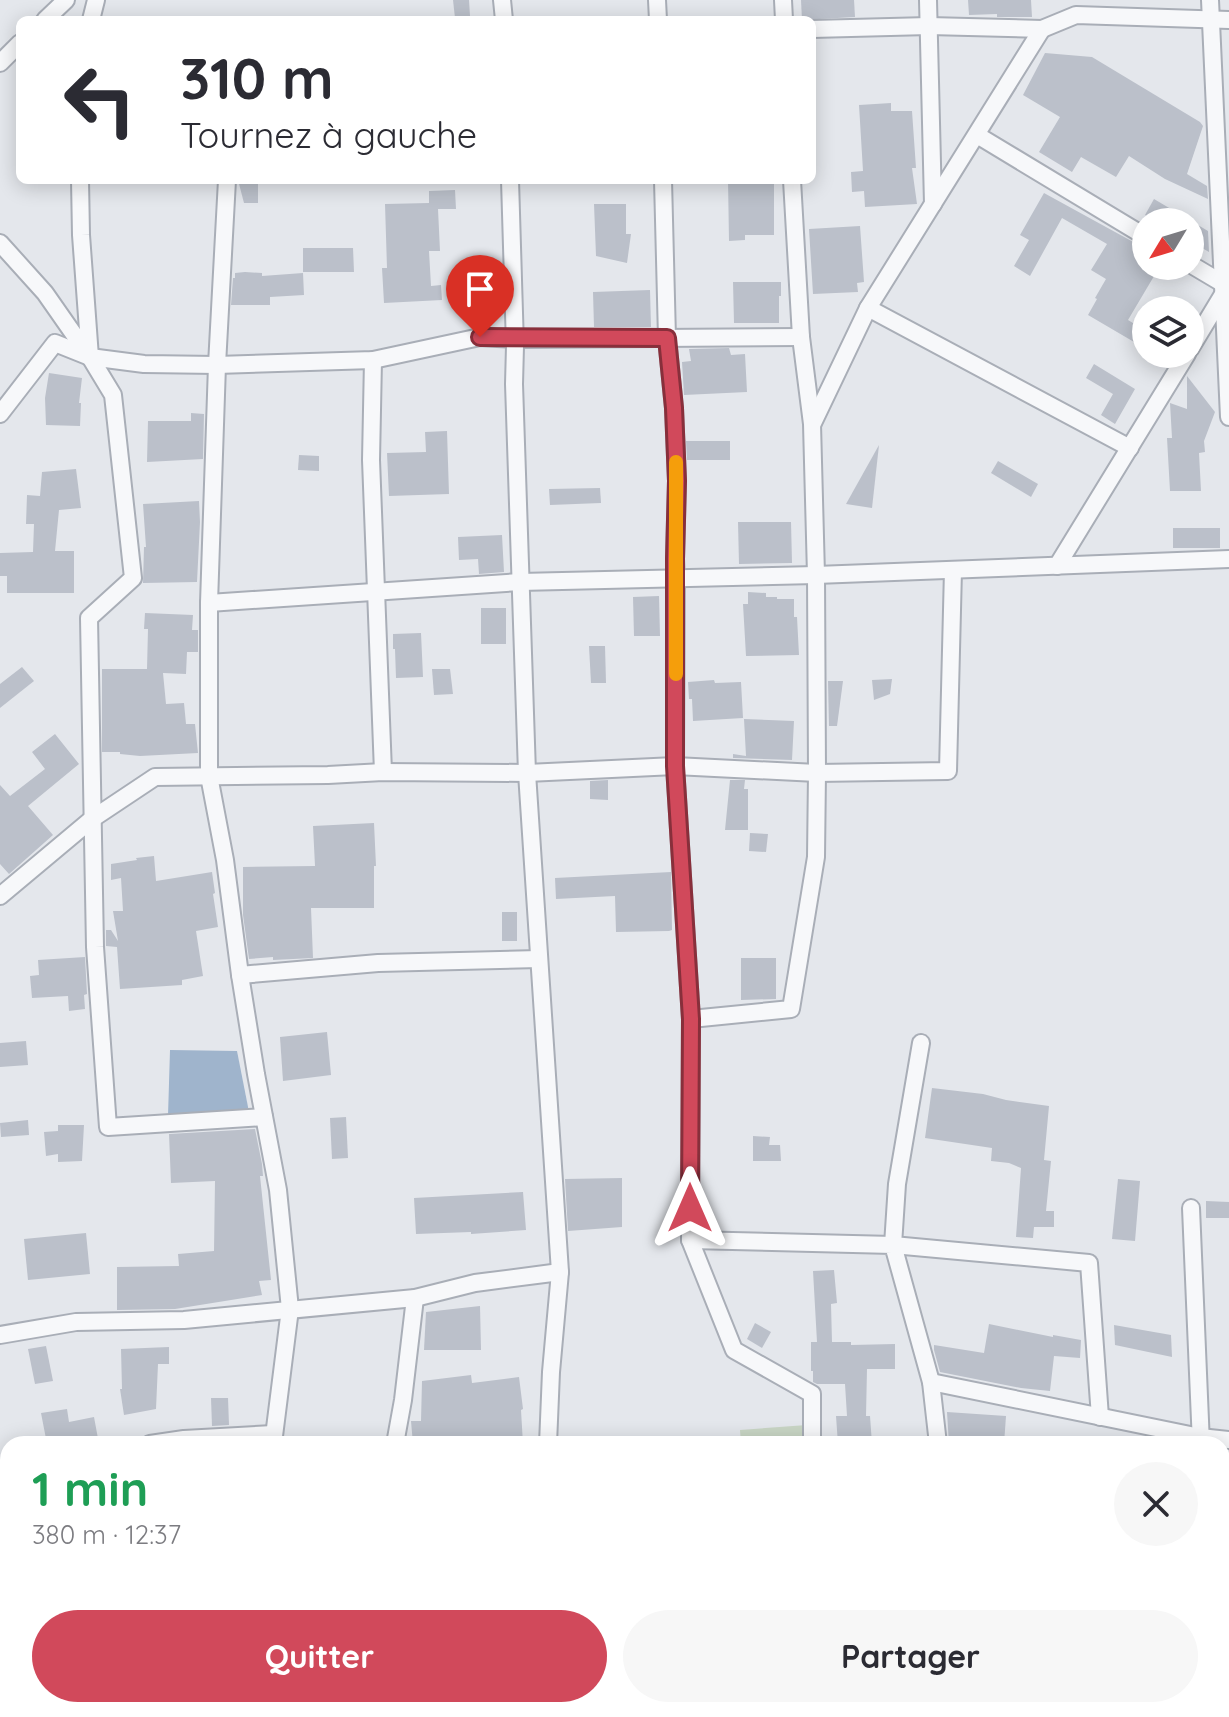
<!DOCTYPE html>
<html lang="fr">
<meta charset="utf-8">
<style>
body{margin:0;font-family:Quicksand,sans-serif;background:#f7f7f7;color:#2b2b33;height:100vh;display:flex;flex-direction:column;font-size:30px;white-space:nowrap}
*{box-sizing:border-box;margin:0}
p{font-size:26px;color:#7c7c81}
.icon{flex:none;width:44px;height:44px;fill:none;stroke:currentColor;stroke-width:2;stroke-linecap:round;stroke-linejoin:round}
.map{position:relative;flex:1;overflow:hidden}
.side{position:absolute;left:0px;top:1436px;width:1230px;height:282px;display:flex;flex-direction:column;background:#fff;border-radius:24px 24px 0 0;box-shadow:0 4px 20px #0003}
.side>*{flex:none}
.top-card{position:absolute;left:16px;top:16px;width:800px;height:168px;border-radius:12px;box-shadow:0 4px 20px #0003;background:#fff;color:#2b2b33;overflow:hidden}
.needle{width:52px;rotate:232deg}
.buttons{position:absolute;left:1132px;top:208px;display:grid;gap:16px}
.buttons a{display:grid;place-items:center;width:72px;height:72px;border-radius:50%;background:#fff;box-shadow:0 4px 20px #0003;font-size:40px}
.pin{position:absolute;display:grid;place-items:center;width:68px;height:68px;color:#fff;margin:-82px -34px;border-radius:50% 50% 50% 0;rotate:-45deg;box-shadow:0 0 8px #0007}
.pin .icon{rotate:45deg}
.me{position:absolute;width:88px;margin:-44px;rotate:0deg;stroke-linejoin:round;filter:drop-shadow(0 0 6px #0008)}
.turn{display:flex;align-items:center;gap:28px;height:168px;padding:0 32px;font-size:36px}
.turn .icon{width:104px;height:104px;stroke-width:2.5}
.turn b{display:block;font-size:56px;line-height:68px}
.round{display:grid;place-items:center;flex:none;width:84px;height:84px;border-radius:42px;background:#f7f7f7}
.head{display:flex;align-items:center;justify-content:space-between;height:136px;padding:0 32px}
h1{font-size:48px;font-weight:800;line-height:60px;color:#1e9e55}
.primary-button{display:flex;gap:16px;margin-top:auto;padding:16px 32px}
.primary-button a{flex:1;height:92px;border-radius:48px;background:#d1495b;color:#fff;font-size:32px;font-weight:800;line-height:92px;text-align:center}
.primary-button a+a{background:#f7f7f7;color:#2b2b33}
.map>svg:first-child{display:block}
.green{fill:#c9d6c5}
.water{fill:#9fb4cc}
.building{fill:#bbc0ca}
.lines{fill:none;stroke-linecap:round;stroke-linejoin:round}
.street-casing{stroke:#a9aeb7;stroke-width:20}
.street{stroke:#f7f8fa;stroke-width:16}
.route-casing{stroke:#882f3b;stroke-width:20}
.route{stroke:#d1495b;stroke-width:14}
.slow{stroke:#f59e0b;stroke-width:14}
</style>
<div class="map">
<svg width="1229" height="1717" viewBox="0 0 1229 1717">
<rect width="100%" height="100%" fill="#e4e7ec"/>
<path class="green" d="M807,1425L808,1444H741L740,1430Z"/>
<path class="water" d="M170,1050L237,1051L249,1112L168,1116Z"/>
<g class="building">
<path d="M453,0H469L470,16L455,18Z"/>
<path d="M801,0H854L855,17L802,20Z"/>
<path d="M968,0H1031L1032,17H997V14L969,15Z"/>
<path d="M1045,53L1092,57L1200,122L1203,126L1187,174L1207,186L1208,199L1165,179L1129,156L1116,177L1081,157L1072,172L1039,152L1060,117L1023,95Z"/>
<path d="M891,103V111H912L916,168H912L917,204L865,207L864,191L852,192L851,172L863,171L859,105Z"/>
<path d="M238,180H258V203H244Z"/>
<path d="M728,180H774V235H745V240L729,241Z"/>
<path d="M455,190L456,209H438L440,251H429L431,286L441,285L442,300L384,303L382,268H387L385,204L429,203V191Z"/>
<path d="M1044,193L1146,249V266H1160L1128,320L1146,331V349L1088,315L1097,299L1095,298L1106,279L1091,270L1107,244L1062,218L1030,276L1014,266L1029,240L1020,235Z"/>
<path d="M1154,199L1208,231L1209,252L1190,241V222H1157L1145,215Z"/>
<path d="M594,204H626V234H631L627,263L596,256Z"/>
<path d="M860,226L864,282L857,283L858,292L813,294L809,229Z"/>
<path d="M303,248H353L354,272H303Z"/>
<path d="M245,272L262,273V276L303,273L304,295L270,297V305H231L233,278H235V273Z"/>
<path d="M733,282H781V296H779V323H734Z"/>
<path d="M650,290L651,327H594L593,292Z"/>
<path d="M729,348L731,355L745,354L747,392L684,395L682,362L691,361L689,349Z"/>
<path d="M1094,364L1135,389L1115,424L1101,415L1113,394L1086,378Z"/>
<path d="M49,373L82,378L79,403H81L80,426L46,425L45,398Z"/>
<path d="M1187,376L1215,412L1204,441L1205,452L1199,453L1201,491H1170L1167,438H1172L1170,403L1187,409Z"/>
<path d="M191,413L204,414L203,459L147,462L148,421H191Z"/>
<path d="M447,431L449,494L389,496L387,453L426,452L425,432Z"/>
<path d="M686,441H730V460H687Z"/>
<path d="M879,445L872,508L846,504Z"/>
<path d="M299,455L319,456V471L298,470Z"/>
<path d="M998,461L1038,484L1031,497L991,473Z"/>
<path d="M76,469L81,508L59,510L55,551H74V593H7V576H0V553L33,552L34,524H26L27,495L40,496L42,472Z"/>
<path d="M600,488L601,503L550,505L549,489Z"/>
<path d="M199,501L200,522L197,582L143,583L144,547H146L143,504Z"/>
<path d="M738,522H791L792,563L739,564Z"/>
<rect x="1173" y="528" width="47" height="20"/>
<path d="M502,535L504,572L479,574L478,559L459,560L458,537Z"/>
<path d="M748,592L766,593V597H777V599H794V617H797L799,655L746,656L743,604H748Z"/>
<path d="M659,596L660,636H634L633,597Z"/>
<rect x="481" y="608" width="25" height="36"/>
<path d="M145,613L193,615L192,630H198V652H187L186,674L163,673L166,704L184,703L186,724H195L198,753L140,756L120,754V752H102V669H147L148,629H144Z"/>
<path d="M421,633L423,677L396,678L395,649H393V634Z"/>
<path d="M589,646H605L606,683H591Z"/>
<path d="M22,667L34,681L0,708V684Z"/>
<path d="M432,669H450L453,694L434,695Z"/>
<path d="M892,679L890,694L874,700L872,680Z"/>
<path d="M714,680L715,683L741,682L743,718L693,721L692,699H689L688,682Z"/>
<path d="M828,681H843L837,726H829Z"/>
<path d="M744,719L794,721L792,760L733,758V754L746,756Z"/>
<path d="M55,734L79,764L28,806L53,835L9,874L0,864V785L10,796L45,769L32,752Z"/>
<path d="M608,780V800L590,799V781Z"/>
<path d="M730,780H745L744,789H748V830H725Z"/>
<path d="M374,823L376,866H374V908H311L313,958L273,960V957L249,959L243,915V867L315,866L313,826Z"/>
<path d="M750,833L768,834L766,852L749,851Z"/>
<path d="M154,856L156,881L212,872L215,893L213,894L218,927L196,931L203,976L182,980V985L120,989L117,947L106,946V930H111L118,941L113,911H123L121,878L111,880V864L137,860L136,858Z"/>
<path d="M671,872L672,930L669,931L616,932L615,896L556,899L555,878Z"/>
<rect x="502" y="912" width="15" height="29"/>
<path d="M85,957L87,994L84,995L85,1009L69,1011L68,996L32,998L30,976L39,975L38,960Z"/>
<path d="M741,958H776V999L741,1000Z"/>
<path d="M327,1032L331,1075L283,1081L280,1037Z"/>
<path d="M26,1041L28,1065L0,1067V1043Z"/>
<path d="M932,1088L983,1094L1006,1100L1049,1106L1044,1160L1051,1161L1046,1211H1054V1227H1034L1033,1238L1016,1237L1021,1168L1009,1163L991,1161L992,1148L925,1138Z"/>
<path d="M346,1117L348,1158L332,1159L330,1118Z"/>
<path d="M28,1120L29,1135L1,1137L0,1123Z"/>
<path d="M58,1125H84L82,1161L58,1162V1154L46,1156L44,1132L58,1131Z"/>
<path d="M255,1129L262,1164L263,1176H260L271,1280L259,1281L262,1295L175,1309L117,1310V1267L179,1266L178,1254L214,1251L215,1181L171,1183L169,1134Z"/>
<path d="M753,1136L770,1137L769,1145H780L781,1161H753Z"/>
<path d="M622,1178V1227L568,1231L565,1179Z"/>
<path d="M1118,1179L1140,1181L1135,1241L1112,1239Z"/>
<path d="M523,1192L526,1230L471,1234V1232L416,1234L414,1198Z"/>
<path d="M1206,1201L1229,1202V1218H1206Z"/>
<path d="M86,1233L90,1274L28,1280L24,1239Z"/>
<path d="M834,1270L837,1303L831,1304L832,1342H851V1345L895,1344V1369H867L866,1416H870L872,1444H838L836,1416H847L845,1384H817L813,1382V1371H811V1342H817L813,1271Z"/>
<path d="M480,1306L481,1350H424L426,1312Z"/>
<path d="M755,1323L771,1332L762,1348L747,1339Z"/>
<path d="M989,1324L1053,1337V1335L1081,1340L1080,1358L1054,1356L1050,1391L1021,1388L940,1372L934,1350V1345L984,1353Z"/>
<path d="M1114,1325L1171,1335L1172,1357L1115,1345Z"/>
<path d="M46,1346L53,1381L35,1384L28,1349Z"/>
<path d="M169,1347V1364H158L156,1409L124,1415L120,1389H122L121,1349Z"/>
<path d="M471,1375L472,1383L519,1377L523,1409L521,1410L523,1444H413L411,1421H421L422,1381Z"/>
<path d="M211,1398H228L229,1425L212,1426Z"/>
<path d="M67,1409L69,1422L94,1417L99,1444H47L41,1413Z"/>
<path d="M947,1412L1006,1416L1004,1444H949Z"/>
</g>
<g class="lines">
<defs>
<g id="street">
<path d="M502,0L504,20"/>
<path d="M657,0L658,20"/>
<path d="M783,0L784,20"/>
<path d="M928,0L933,204"/>
<path d="M1210,0L1229,417"/>
<path d="M45,20L66,0"/>
<path d="M91,20L96,0"/>
<path d="M812,29L929,26L1042,29L1076,15L1229,20"/>
<path d="M0,63L20,43"/>
<path d="M977,135L1146,237"/>
<path d="M80,180L81,235L90,357L113,395L133,578L89,618L95,947L108,1127L264,1117"/>
<path d="M227,180L217,365L209,603V776L225,860L240,975L256,1074L278,1190L290,1309L273,1444"/>
<path d="M510,180L515,346L514,384L527,773L560,1272L551,1372L548,1444"/>
<path d="M663,180L667,338L674,408L677,481L675,559L676,577L675,766L691,1019"/>
<path d="M792,180L801,337L812,424L816,575L817,773L816,857L791,1009L691,1019L690,1240L734,1350L812,1394V1444"/>
<path d="M0,243L45,293L89,356"/>
<path d="M1190,264L1222,283"/>
<path d="M868,308L1130,448"/>
<path d="M1190,349L1222,296"/>
<path d="M373,360L371,460L383,772"/>
<path d="M0,414L55,343L90,357L144,364L217,365L373,360L480,337L515,339L801,337"/>
<path d="M813,423L868,308L1042,29"/>
<path d="M1057,566L1187,354"/>
<path d="M209,603L520,582L816,575L1229,559"/>
<path d="M0,896L92,819L155,777L328,775L383,772L527,773L675,766L817,773L948,771L953,570"/>
<path d="M240,975L378,963L539,959"/>
<path d="M921,1043L897,1184L893,1245L1089,1263L1100,1417"/>
<path d="M1191,1208L1201,1444"/>
<path d="M690,1240L893,1245L931,1382L938,1444"/>
<path d="M0,1335L76,1322L184,1320L415,1298L475,1283L560,1272"/>
<path d="M931,1382L1200,1437L1229,1440"/>
<path d="M150,1444L184,1439L273,1434"/>
<path d="M395,1444L403,1400L415,1298"/>
<path d="M0,1478L8,1488"/>
<path d="M0,1618L8,1611"/>
<path d="M275,1710L276,1717"/>
<path d="M967,1710V1717"/>
<path d="M1212,1710V1717"/>
<path d="M547,1717V1710"/>
<path d="M813,1717V1710"/>
</g>
</defs>
<use href="#street" class="street-casing"/>
<use href="#street" class="street"/>
</g>
<g class="lines">
<defs>
<path id="route" d="M480,337L667,338L674,408L677,481L675,559V766L691,1019L690,1208"/>
</defs>
<use href="#route" class="route-casing"/>
<use href="#route" class="route"/>
<path class="slow" d="M676,674V462"/>
</g>
</svg>
<div class="buttons">
<a><svg class="needle" viewBox="-14 -14 28 28"><path d="M0-13l5 13h-10z" fill="#e53935"/><path d="M0 13l5-13h-10z" fill="#7c7c81"/></svg></a>
<a><svg class="icon" aria-label="layers" viewBox="0 0 24 24"><path d="M12 4l9 5-9 5-9-5zM3 14l9 5 9-5"/></svg></a>
</div>
<div class="pin" style="left:480px;top:337px;background:#d93025"><svg class="icon" aria-label="arrive" viewBox="0 0 24 24"><path d="M6 21V4h12l-3 4 3 4H6"/></svg></div>
<svg class="me" style="left:690px;top:1208px" viewBox="-20 -20 40 40"><path d="M0-17L14 15 0 8-14 15z" fill="#d1495b" stroke="#fff" stroke-width="4"/></svg>
<div class="top-card">
<div class="turn"><svg class="icon" aria-label="left" viewBox="0 0 24 24"><path d="M17 20v-9H6M10 6l-5 5 5 5"/></svg><div><b>310 m</b>Tournez à gauche</div></div>
</div>
<section class="side">
<div class="head"><div><h1>1 min</h1><p>380 m · 12:37</p></div><a class="round"><svg class="icon" aria-label="close" viewBox="0 0 24 24"><path d="M6 6l12 12M18 6L6 18"/></svg></a></div>
<div class="primary-button"><a>Quitter</a><a>Partager</a></div>
</section>
</div>
